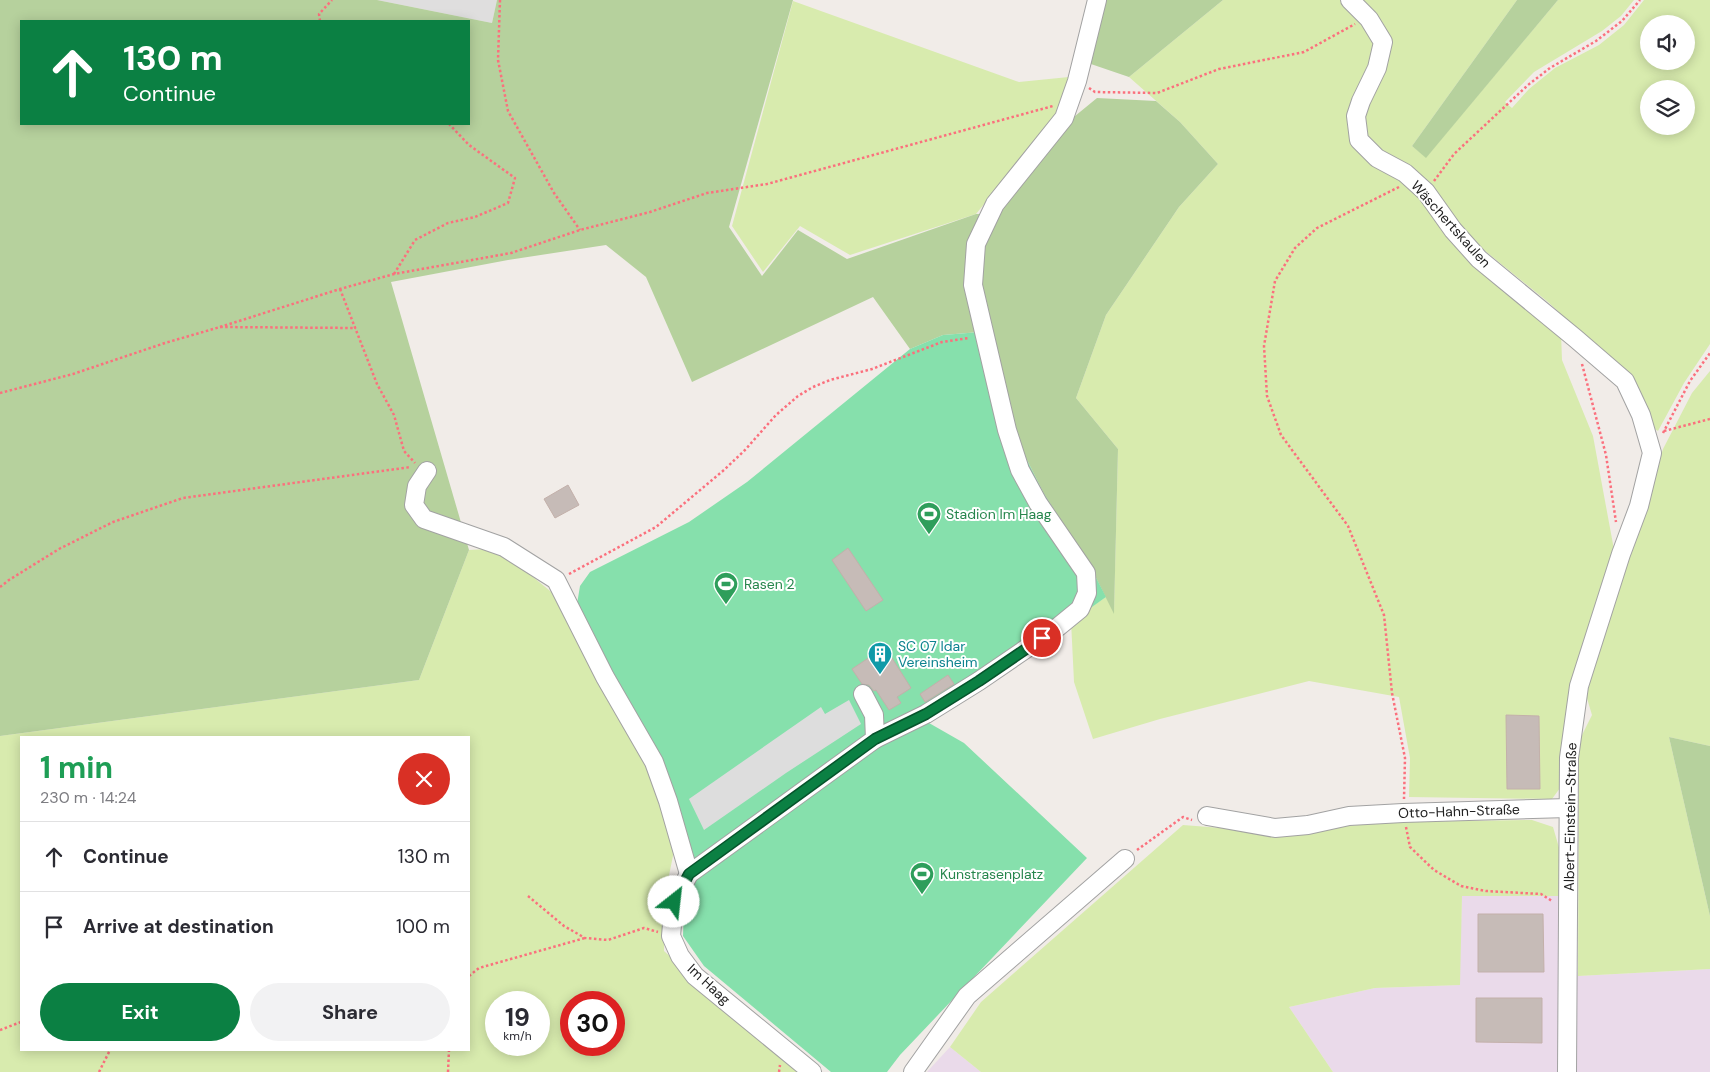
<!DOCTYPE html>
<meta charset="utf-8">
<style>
body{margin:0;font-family:"DM Sans",sans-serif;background:#f2f2f3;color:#2b2b33;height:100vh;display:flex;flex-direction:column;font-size:19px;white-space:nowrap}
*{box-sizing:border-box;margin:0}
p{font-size:16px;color:#7c7c81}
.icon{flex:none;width:28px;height:28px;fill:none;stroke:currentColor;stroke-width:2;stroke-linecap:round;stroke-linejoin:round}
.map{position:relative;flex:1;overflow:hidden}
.details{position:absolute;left:20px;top:736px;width:450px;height:315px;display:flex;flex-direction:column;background:#fff;border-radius:0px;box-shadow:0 2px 12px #0003}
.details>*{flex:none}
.top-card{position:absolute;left:20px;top:20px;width:450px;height:105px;border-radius:0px;box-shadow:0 2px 12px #0003;background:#0b8043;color:#fff;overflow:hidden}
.fabs{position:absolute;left:1640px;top:15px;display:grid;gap:10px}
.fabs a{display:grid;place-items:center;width:55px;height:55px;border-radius:50%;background:#fff;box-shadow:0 2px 12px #0003;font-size:25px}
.speed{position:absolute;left:485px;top:991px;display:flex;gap:10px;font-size:25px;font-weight:700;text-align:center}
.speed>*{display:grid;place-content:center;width:65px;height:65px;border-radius:50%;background:#fff;box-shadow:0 2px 12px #0003;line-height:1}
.speed small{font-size:12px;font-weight:400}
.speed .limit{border:8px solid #d22;background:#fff;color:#111}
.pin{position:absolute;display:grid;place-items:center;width:42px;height:42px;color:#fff;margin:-21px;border:2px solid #fff;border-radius:50%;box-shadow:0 1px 5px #0007}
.me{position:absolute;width:55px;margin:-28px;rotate:29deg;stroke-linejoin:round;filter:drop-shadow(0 0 4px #0008)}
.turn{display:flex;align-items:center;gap:18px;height:105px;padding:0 20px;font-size:22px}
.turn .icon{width:65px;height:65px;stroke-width:2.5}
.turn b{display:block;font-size:35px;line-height:42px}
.round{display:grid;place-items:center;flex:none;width:52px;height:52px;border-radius:26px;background:#f2f2f3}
.overview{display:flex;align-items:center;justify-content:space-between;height:85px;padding:0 20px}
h1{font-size:30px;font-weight:700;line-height:38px;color:#1e9e55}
.button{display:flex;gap:10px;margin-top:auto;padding:10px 20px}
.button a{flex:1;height:58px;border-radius:30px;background:#0b8043;color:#fff;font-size:20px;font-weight:700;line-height:58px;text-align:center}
.button a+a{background:#f2f2f3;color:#2b2b33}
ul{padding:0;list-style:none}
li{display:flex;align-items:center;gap:15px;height:70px;padding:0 20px;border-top:1px solid #e1e1e2}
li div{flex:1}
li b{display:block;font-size:19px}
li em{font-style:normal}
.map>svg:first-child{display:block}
.residential{fill:#dfdede}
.industrial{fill:#eadaea}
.grass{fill:#d8ebae;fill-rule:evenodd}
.forest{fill:#b6d19d;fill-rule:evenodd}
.pitch{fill:#86e0ac}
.parking{fill:#ddd}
.building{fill:#c6bbb7;stroke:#c3b0aa}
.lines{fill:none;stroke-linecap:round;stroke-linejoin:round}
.minor-casing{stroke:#a2a2a2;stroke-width:20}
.path{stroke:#fb707d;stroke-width:2.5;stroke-dasharray:2.5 2.5;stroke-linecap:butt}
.minor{stroke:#fff;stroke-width:18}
.route-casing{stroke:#07532c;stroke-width:12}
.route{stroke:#0b8043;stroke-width:9}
.labels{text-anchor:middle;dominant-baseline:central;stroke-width:4;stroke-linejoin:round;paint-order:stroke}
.street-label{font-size:14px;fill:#212121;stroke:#fff}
.leisure-label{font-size:14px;fill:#27864d;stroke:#fff;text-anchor:start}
.culture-label{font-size:14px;fill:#0d838f;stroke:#fff;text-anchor:start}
</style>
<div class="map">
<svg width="1710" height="1072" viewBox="0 0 1710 1072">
<rect width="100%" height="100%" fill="#f1ece8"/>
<path class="residential" d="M377,0H497L492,23Z"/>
<g class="industrial">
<path d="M1462,896H1563L1578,976L1710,969V1072H1333L1289,1007L1375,988L1459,985Z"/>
<path d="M950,1047L981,1072H927Z"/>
</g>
<g class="grass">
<path d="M1223,0H1340L1358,15L1373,33L1374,52L1367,75L1351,103L1347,125L1353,140L1412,186L1561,333L1562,360L1593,436L1615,555L1560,788L1552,799L1409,797L1410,758L1399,697L1309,681L1160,719L1093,739L1074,682L1071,621L1106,597L1114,612L1118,449L1076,398L1106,315L1179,207L1218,164L1180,122L1129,77Z"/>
<path d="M1359,0H1517L1412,146L1426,157L1558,0H1634L1621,16L1602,31L1534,72L1505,102L1512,108L1529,89L1555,68L1599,45L1624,25L1644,0H1710V344L1684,383L1658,431L1651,427L1590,341L1548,302L1463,233L1375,148L1367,133L1363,108L1389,40L1383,23ZM1649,24H1686V61H1649ZM1649,89H1686V126H1649Z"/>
<path d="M793,1L1019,82L1069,77L1056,116L976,214L850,255L800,226L763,272L732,226Z"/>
<path d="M1710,371V746L1669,737L1710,916V969L1578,976L1579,741L1592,715L1586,695L1663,449L1692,393Z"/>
<path d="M488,549L522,568L555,595L650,771L675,846L665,895L664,951L799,1072H0V736L419,680L469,550ZM21,738H469V1050H21ZM496,1002H539V1045H496ZM571,1002H614V1045H571Z"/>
<path d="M1532,820L1553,827L1560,851L1563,896H1462L1460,985L1375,988L1289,1007L1333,1072H981L950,1047L981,1002L1183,825L1272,832L1396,822Z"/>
</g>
<g class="forest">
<path d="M0,0H377L492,23L497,0H793L729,227L762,276L798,230L847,259L976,214H994L1069,121L1097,98L1156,101L1180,122L1218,164L1179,207L1106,315L1076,398L1118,449L1114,614L1092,570L1043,492L1017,440L980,332L943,335L910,349L873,297L692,382L646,277L606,245L508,260L391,282L469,550L419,680L0,736ZM21,21H469V124H21Z"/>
<path d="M1103,0H1223L1129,77L1085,62Z"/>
<path d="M1517,0H1558L1426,158L1412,146Z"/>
<path d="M1669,737L1710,746V916Z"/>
</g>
<path class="pitch" d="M980,332L1017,440L1043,492L1092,570L1106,597L929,723L964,743L1087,858L900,1055L887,1072H831L704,966L683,936L684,906L700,871L689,854L658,758L577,604L580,586L590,572L689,522L747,482L910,349L943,335Z"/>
<path class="parking" d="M849,700L861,724L786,773L704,830L689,799L821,707L825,714Z"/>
<g class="building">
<path d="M568,485L579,505L555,518L544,499Z"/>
<path d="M848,548L883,600L866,611L832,560Z"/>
<path d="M885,647L911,688L897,697L901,703L889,710L876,690L874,691L869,685L862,684L852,669Z"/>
<path d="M948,675L954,684L925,702L920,694Z"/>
<path d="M1506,715L1539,716L1540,789H1507Z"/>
<path d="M1478,914H1543L1544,972H1478Z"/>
<path d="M1476,998H1542V1043L1476,1042Z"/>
</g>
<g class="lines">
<defs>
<g id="minor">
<path d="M1350,0L1369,19L1383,42L1377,68L1361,101L1356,116L1359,140L1377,158L1405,173L1426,192L1453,230L1479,259L1575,338L1625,381L1641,415L1652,453L1639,506L1621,554L1579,686L1569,758L1567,1072"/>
<path d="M427,471L417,486L414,505L424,519L504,547L556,580L605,677L654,762L668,801L689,874"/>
<path d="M875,739L926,714L979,681L1058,627L1080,609L1087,593L1086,573L1038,503L1020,470L1007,430L973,285L976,244L995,204L1064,118L1077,81L1097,0"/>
<path d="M1207,816L1275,828L1308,825L1349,816L1403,813L1568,808"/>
<path d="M812,1072L695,976L680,956L671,936L674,902L689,874L875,739L874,715L863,694"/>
<path d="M913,1072L967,996L1125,859"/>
</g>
</defs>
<use href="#minor" class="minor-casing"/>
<g class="path">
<path d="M500,0L498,60L508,111L554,193L580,230"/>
<path d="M320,21L319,14L332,0"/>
<path d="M1089,88L1095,92L1157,93L1219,69L1304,52L1355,24"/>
<path d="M1434,181L1454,154L1528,85L1550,68L1596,41L1622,21L1640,0"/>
<path d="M1399,187L1317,228L1295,248L1275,281L1264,346L1267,396L1281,435L1348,526L1384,615L1392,693L1405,758L1404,799"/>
<path d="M394,274L415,240L448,223L475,217L508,203L515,178L469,145L449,124"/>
<path d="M340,289L377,384L394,415L404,451L415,463"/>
<path d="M220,327L340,289L394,274L511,253L580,230L650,212L707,193L767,184L1053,106"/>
<path d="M1582,364L1606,455L1616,522"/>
<path d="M0,393L73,374L165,343L220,327L356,328"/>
<path d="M1664,431L1710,419"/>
<path d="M1663,433L1690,381L1710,353"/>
<path d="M569,574L656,527L724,470L745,450L776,415L798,396L813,387L830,380L872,369L942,342L969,338"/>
<path d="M0,587L9,580L59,549L113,522L183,498L411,467"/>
<path d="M1406,827L1410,847L1434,870L1461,886L1486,891L1541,894L1552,901"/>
<path d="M1137,850L1183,817L1192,820"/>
<path d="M528,896L564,926L585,938L608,940L644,928L658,932"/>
<path d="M469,976L479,968L585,938"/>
<path d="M0,1030L21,1022"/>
<path d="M99,1072L110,1050"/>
<path d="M448,1072L449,1050"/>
<path d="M779,1072L780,1065"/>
</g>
<use href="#minor" class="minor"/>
</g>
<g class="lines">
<defs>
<path id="route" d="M674,902L689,874L875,739L926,714L979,681L1042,638"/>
</defs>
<use href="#route" class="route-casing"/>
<use href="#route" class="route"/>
</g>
<defs>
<symbol id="stadium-pin" viewBox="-11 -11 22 30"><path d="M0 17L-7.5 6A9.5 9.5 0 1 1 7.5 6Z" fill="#2e9e5b" stroke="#fff"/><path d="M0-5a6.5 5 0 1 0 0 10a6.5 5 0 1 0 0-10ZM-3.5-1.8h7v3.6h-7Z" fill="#fff"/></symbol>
<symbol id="building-pin" viewBox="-11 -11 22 30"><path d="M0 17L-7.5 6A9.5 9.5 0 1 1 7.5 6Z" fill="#0f9aa8" stroke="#fff"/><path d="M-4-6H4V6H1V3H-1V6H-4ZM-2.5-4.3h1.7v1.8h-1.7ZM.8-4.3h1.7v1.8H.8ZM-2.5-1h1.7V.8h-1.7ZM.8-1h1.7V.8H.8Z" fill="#fff"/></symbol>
</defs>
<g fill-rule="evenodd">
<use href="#stadium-pin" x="915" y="500" width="28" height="38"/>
<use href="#stadium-pin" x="712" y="570" width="28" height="38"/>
<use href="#building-pin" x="866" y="640" width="28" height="38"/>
<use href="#stadium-pin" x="908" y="860" width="28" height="38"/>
</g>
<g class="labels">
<g class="street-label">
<text transform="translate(1451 224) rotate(48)">Wäschertskaulen</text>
<text transform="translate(1459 811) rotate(-2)">Otto-Hahn-Straße</text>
<text transform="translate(1570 817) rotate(-89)">Albert-Einstein-Straße</text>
<text transform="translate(709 984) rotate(43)">Im Haag</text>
</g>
<g class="leisure-label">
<text x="946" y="514">Stadion Im Haag</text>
<text x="744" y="584">Rasen 2</text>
<text x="940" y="874">Kunstrasenplatz</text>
</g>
<g class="culture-label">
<text x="898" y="646">SC 07 Idar<tspan x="898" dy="16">Vereinsheim</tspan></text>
</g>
</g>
</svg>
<div class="fabs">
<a><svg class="icon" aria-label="sound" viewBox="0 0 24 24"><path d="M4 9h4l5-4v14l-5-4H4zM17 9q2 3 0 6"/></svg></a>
<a><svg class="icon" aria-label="layers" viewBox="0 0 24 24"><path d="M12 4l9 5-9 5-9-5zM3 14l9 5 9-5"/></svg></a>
</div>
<div class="speed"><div>19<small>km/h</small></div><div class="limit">30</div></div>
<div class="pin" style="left:1042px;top:638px;background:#d93025"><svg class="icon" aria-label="arrive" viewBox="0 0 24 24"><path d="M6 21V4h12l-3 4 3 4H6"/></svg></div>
<svg class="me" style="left:674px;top:902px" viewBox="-20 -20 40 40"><circle r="19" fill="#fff"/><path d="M0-13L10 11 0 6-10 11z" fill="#0b8043"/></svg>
<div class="top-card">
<div class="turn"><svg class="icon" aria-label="ahead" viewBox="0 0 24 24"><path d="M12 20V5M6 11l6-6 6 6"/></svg><div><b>130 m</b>Continue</div></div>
</div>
<section class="details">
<div class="overview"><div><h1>1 min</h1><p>230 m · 14:24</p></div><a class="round" style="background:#d93025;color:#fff"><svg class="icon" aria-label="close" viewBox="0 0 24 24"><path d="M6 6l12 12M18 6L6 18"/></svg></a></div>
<ul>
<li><svg class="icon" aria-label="ahead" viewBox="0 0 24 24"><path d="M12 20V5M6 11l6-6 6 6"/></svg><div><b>Continue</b></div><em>130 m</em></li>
<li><svg class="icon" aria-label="arrive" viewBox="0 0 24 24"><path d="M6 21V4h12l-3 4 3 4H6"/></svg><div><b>Arrive at destination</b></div><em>100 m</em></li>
</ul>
<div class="button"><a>Exit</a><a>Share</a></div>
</section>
</div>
